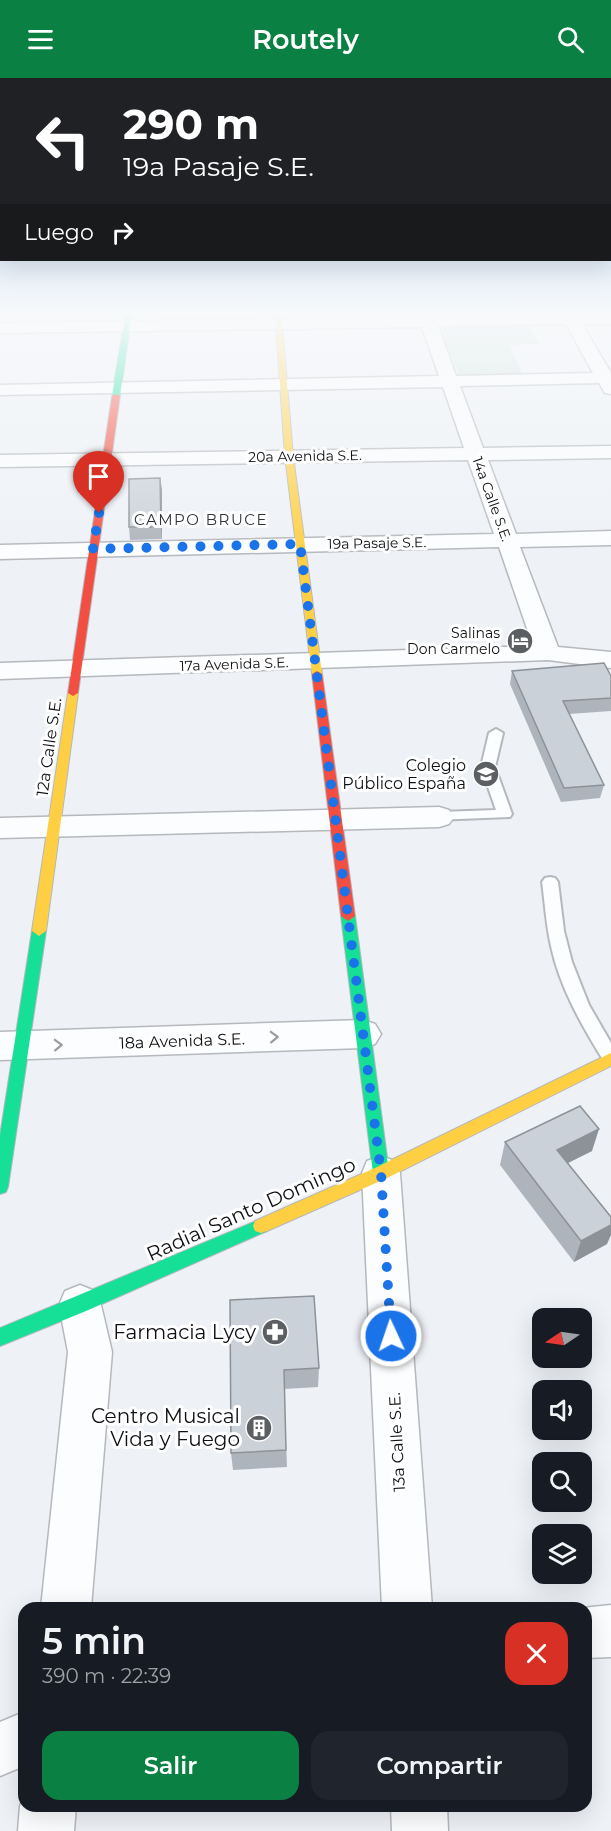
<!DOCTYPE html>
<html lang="es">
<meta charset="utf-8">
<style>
body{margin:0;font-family:Montserrat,sans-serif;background:#20242c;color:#f1f3f6;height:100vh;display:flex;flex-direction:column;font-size:22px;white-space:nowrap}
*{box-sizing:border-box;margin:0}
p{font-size:20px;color:#9ea1a6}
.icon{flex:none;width:33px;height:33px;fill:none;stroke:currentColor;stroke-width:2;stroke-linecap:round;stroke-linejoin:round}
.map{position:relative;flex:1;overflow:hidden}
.sheet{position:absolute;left:18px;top:1524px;width:574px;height:210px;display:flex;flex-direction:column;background:#171b24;border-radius:18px;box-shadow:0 6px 24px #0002}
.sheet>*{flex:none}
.guide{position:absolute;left:0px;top:0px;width:612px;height:183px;box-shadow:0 6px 24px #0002;background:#202124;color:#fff;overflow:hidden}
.needle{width:39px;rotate:257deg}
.tools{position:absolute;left:532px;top:1230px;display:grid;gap:12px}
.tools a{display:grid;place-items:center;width:60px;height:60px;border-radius:12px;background:#171b24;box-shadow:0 6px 24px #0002;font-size:30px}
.pin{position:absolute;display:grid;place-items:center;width:51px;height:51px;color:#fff;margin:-62px -26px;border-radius:50% 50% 50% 0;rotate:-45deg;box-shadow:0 0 6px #0007}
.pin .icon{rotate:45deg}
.me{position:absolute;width:66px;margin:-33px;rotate:357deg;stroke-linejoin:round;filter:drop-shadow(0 0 4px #0008)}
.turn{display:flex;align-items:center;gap:21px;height:126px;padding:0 24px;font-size:27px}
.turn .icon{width:78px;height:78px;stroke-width:2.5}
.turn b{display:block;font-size:42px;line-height:51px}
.then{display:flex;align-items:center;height:57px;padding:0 24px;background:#0003;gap:12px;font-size:22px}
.round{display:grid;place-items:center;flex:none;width:63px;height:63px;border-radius:18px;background:#20242c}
.summary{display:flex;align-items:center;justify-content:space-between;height:102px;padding:0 24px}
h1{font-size:36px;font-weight:600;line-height:45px}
.button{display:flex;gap:12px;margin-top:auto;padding:12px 24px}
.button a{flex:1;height:69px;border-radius:18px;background:#0b8043;color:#fff;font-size:24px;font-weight:600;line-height:69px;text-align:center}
.button a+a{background:#20242c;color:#f1f3f6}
header{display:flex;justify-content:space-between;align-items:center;height:78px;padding:0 24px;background:#0b8043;color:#fff;font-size:27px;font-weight:600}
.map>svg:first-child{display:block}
.green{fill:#cedfd9}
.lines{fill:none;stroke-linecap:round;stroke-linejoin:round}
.lane-casing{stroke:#b5b8bc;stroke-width:4}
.street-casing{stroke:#b5b8bc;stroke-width:3}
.fast-casing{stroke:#b5b8bc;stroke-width:2}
.slow-casing{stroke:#b5b8bc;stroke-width:2}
.jam-casing{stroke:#b5b8bc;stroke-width:2}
.lane{fill:#fcfdfe;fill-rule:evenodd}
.street{fill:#fcfdfe;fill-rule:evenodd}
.fast{fill:#16e098;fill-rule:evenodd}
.slow{fill:#ffcf43;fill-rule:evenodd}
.jam{fill:#f24e42;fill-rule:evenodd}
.wall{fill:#aeb4bb}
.shaded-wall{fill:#8d9298}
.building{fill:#cad1d9;stroke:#8d9298;stroke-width:1.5}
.oneway{stroke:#9d9ea0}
.route{stroke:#1a73e8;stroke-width:10;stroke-dasharray:0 18}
.labels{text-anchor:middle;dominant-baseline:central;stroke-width:6;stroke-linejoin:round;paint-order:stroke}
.far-street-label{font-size:14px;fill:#0e1013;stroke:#fff}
.far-poi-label{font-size:14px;fill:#0e1013;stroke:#fff;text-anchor:end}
.far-neighbourhood-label{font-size:15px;letter-spacing:1.5px;fill:#2f343a;stroke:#fff}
.street-label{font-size:16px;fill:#0e1013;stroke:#fff}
.poi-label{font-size:16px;fill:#0e1013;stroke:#fff;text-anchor:end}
.near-street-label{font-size:20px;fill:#0e1013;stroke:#fff}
.near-poi-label{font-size:20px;fill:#0e1013;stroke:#fff;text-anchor:end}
</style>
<header><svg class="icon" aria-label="menu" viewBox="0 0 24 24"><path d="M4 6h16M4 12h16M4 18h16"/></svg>Routely<svg class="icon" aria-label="search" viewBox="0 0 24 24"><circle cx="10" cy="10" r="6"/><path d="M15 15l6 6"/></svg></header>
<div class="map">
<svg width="611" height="1753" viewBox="0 0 611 1753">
<rect width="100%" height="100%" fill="#eef1f6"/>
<path class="green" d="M530,248L538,266L509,267L523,298L469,300L459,297L439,250Z"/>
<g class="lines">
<defs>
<g id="lane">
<path d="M496,651L503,655L495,689L512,736L510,739L434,742L432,739L434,736L439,734L496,732L481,689L489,655Z"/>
<path d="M550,799L555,800L558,804L564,853L572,884L589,927L611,965V987L605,985C582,948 560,910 551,868C546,847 545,825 542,804L545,800Z"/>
</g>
<g id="street">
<path d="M416,233H432L434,239L560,237L558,233H574L576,237L611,236V246H582L611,295V316L605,315L599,305L460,308L483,370L611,368V380L488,382L516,456L611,453V467L520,469L558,569L611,574V590L548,582L0,601V585L533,568L499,469L0,481V467L494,456L468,382L0,389V377L464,370L443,309L0,317V307L439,298L422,249L0,255V245L418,239ZM566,246L593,295L456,298L438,248Z"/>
<path d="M439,729L449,732L454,739L449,746L439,749L0,760V740Z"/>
<path d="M363,942L375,946L381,956L375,966L363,970L0,982V954Z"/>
<path d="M381,1078L395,1083L400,1095L432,1530H382L362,1095L367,1083Z"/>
<path d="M80,1207L95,1213L101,1227L112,1274L91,1530H41L68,1274L59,1227L65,1213Z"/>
<path d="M611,1527V1579L586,1580V1530H582Z"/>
<path d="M24,1634V1688L0,1698V1644Z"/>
<path d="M24,1718V1728H76L74,1753H18L20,1728Z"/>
<path d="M391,1728H447L448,1753H392Z"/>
</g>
<g id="fast">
<path d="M126,233H132L120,318L116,320L112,318Z"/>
<path d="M348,833L355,838L389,1095L387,1100L381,1102L375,1100L373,1095L341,838Z"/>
<path d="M39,848L46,853L8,1109L6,1114L0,1116V1058L32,853Z"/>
<path d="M261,1141L267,1143L269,1148L267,1153L86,1233L0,1268V1250Z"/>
</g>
<g id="slow">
<path d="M275,233H281L293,378L322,596L317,599L312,596L285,378Z"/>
<path d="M73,612L78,615L46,853L39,858L32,853L68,615Z"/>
<path d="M611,975V988L387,1100L267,1153L261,1155L255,1153L253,1148L255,1143L375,1090Z"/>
</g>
<g id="jam">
<path d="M116,316L120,318L78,615L73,618L68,615L112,318Z"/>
<path d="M317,593L322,596L355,838L348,843L341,838L312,596Z"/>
</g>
</defs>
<use href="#lane" class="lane-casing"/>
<use href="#street" class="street-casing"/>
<use href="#fast" class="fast-casing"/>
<use href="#slow" class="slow-casing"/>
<use href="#jam" class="jam-casing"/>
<use href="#lane" class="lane"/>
<use href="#street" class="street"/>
<use href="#fast" class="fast"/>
<use href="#slow" class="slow"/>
<use href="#jam" class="jam"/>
</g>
<g class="wall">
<path d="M160,400L162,412V461L130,462L129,449Z"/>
<path d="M512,593L611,598V633L569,636L604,707L600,720L561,724L510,606Z"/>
<path d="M505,1064L592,1073L567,1085L607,1166L574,1184L500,1087Z"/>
<path d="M230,1222L319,1290L318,1309L284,1311L287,1389L233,1392L231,1375Z"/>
</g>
<g class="shaded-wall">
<path d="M160,400L162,412V461L161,449Z"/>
<path d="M599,1051L592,1073L550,1094L557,1072Z"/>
<path d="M611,1147V1157L607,1166L574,1184L581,1163Z"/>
</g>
<g class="building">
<path d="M160,400L161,449H129V401Z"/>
<path d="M604,585L611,598V620L563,623L604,707L564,710L512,593Z"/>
<path d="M580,1028L599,1051L557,1072L611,1139V1147L581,1163L505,1064Z"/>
<path d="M314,1218L319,1290L284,1292L286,1372L231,1375L230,1222Z"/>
</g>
<defs><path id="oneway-chevron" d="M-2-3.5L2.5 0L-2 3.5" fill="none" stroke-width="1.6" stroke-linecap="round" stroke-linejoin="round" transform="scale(1.5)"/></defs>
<g class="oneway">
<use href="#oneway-chevron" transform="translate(274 959) rotate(-2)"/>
<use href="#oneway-chevron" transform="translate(58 967) rotate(-2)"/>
</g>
<linearGradient id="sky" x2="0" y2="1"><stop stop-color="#9fc4ee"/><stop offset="0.49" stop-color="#f7f9fb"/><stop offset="1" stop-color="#f7f9fb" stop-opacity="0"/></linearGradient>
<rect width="611" height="479" fill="url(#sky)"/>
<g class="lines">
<path class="route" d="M99,435L93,471L300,466L381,1095L391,1258"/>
</g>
<defs>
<symbol id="hotel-disc" viewBox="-11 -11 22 22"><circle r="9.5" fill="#5c5f62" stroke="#fff"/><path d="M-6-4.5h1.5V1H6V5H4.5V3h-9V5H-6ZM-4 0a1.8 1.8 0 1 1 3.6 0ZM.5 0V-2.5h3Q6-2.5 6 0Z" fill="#fff"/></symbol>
<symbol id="school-disc" viewBox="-11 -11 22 22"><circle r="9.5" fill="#5c5f62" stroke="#fff"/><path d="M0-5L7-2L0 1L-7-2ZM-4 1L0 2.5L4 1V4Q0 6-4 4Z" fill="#fff"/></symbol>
<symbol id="pharmacy-disc" viewBox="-11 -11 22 22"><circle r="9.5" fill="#5c5f62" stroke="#fff"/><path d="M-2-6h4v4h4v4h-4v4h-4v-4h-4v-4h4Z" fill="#fff"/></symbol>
<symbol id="building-disc" viewBox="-11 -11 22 22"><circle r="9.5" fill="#5c5f62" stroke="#fff"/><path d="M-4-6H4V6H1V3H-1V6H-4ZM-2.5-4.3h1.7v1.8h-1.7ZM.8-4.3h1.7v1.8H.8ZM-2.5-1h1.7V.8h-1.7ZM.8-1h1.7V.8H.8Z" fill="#fff"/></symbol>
</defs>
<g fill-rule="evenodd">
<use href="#hotel-disc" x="505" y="548" width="30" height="30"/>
<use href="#school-disc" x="471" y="681" width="30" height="30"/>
<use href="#pharmacy-disc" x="260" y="1239" width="30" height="30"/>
<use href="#building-disc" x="244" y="1335" width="30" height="30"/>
</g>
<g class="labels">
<g class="far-street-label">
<text transform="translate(305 378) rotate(-1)">20a Avenida S.E.</text>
<text transform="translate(492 421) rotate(70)">14a Calle S.E.</text>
<text transform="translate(377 465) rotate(-1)">19a Pasaje S.E.</text>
<text transform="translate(234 586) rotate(-2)">17a Avenida S.E.</text>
</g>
<g class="far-poi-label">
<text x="500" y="555">Salinas<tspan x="500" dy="16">Don Carmelo</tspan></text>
</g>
<g class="far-neighbourhood-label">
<text x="201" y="441">CAMPO BRUCE</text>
</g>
<g class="street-label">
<text transform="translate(49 669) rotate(-82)">12a Calle S.E.</text>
<text transform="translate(182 963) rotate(-2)">18a Avenida S.E.</text>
<text transform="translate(397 1364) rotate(-93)">13a Calle S.E.</text>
</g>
<g class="poi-label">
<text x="466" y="687">Colegio<tspan x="466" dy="18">Público España</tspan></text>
</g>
<g class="near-street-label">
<text transform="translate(251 1131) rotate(-24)">Radial Santo Domingo</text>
</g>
<g class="near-poi-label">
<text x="256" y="1254">Farmacia Lycy</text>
<text x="240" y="1338">Centro Musical<tspan x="240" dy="23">Vida y Fuego</tspan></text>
</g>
</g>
</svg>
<div class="tools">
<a><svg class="needle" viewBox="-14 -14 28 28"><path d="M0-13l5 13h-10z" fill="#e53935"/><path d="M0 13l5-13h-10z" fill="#9ea1a6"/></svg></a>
<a><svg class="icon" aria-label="sound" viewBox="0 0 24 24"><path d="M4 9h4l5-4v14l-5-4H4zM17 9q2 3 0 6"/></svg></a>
<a><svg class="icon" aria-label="search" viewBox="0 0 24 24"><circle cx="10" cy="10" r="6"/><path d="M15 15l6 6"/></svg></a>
<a><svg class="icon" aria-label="layers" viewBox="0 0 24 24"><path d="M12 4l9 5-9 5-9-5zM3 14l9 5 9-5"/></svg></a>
</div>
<div class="pin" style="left:99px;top:435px;background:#d93025"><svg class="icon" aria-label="arrive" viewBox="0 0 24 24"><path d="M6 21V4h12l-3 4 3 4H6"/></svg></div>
<svg class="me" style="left:391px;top:1258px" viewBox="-20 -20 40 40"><circle r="17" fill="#1a73e8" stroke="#fff" stroke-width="3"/><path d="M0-11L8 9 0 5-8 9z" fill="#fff"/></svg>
<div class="guide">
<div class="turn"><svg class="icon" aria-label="left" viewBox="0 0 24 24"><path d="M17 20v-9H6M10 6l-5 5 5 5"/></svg><div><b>290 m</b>19a Pasaje S.E.</div></div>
<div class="then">Luego<svg class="icon" aria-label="right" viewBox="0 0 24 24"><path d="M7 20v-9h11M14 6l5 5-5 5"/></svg></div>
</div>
<section class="sheet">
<div class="summary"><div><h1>5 min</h1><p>390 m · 22:39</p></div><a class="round" style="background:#d93025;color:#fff"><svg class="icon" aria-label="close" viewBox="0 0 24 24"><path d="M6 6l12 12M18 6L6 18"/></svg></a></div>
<div class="button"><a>Salir</a><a>Compartir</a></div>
</section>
</div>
